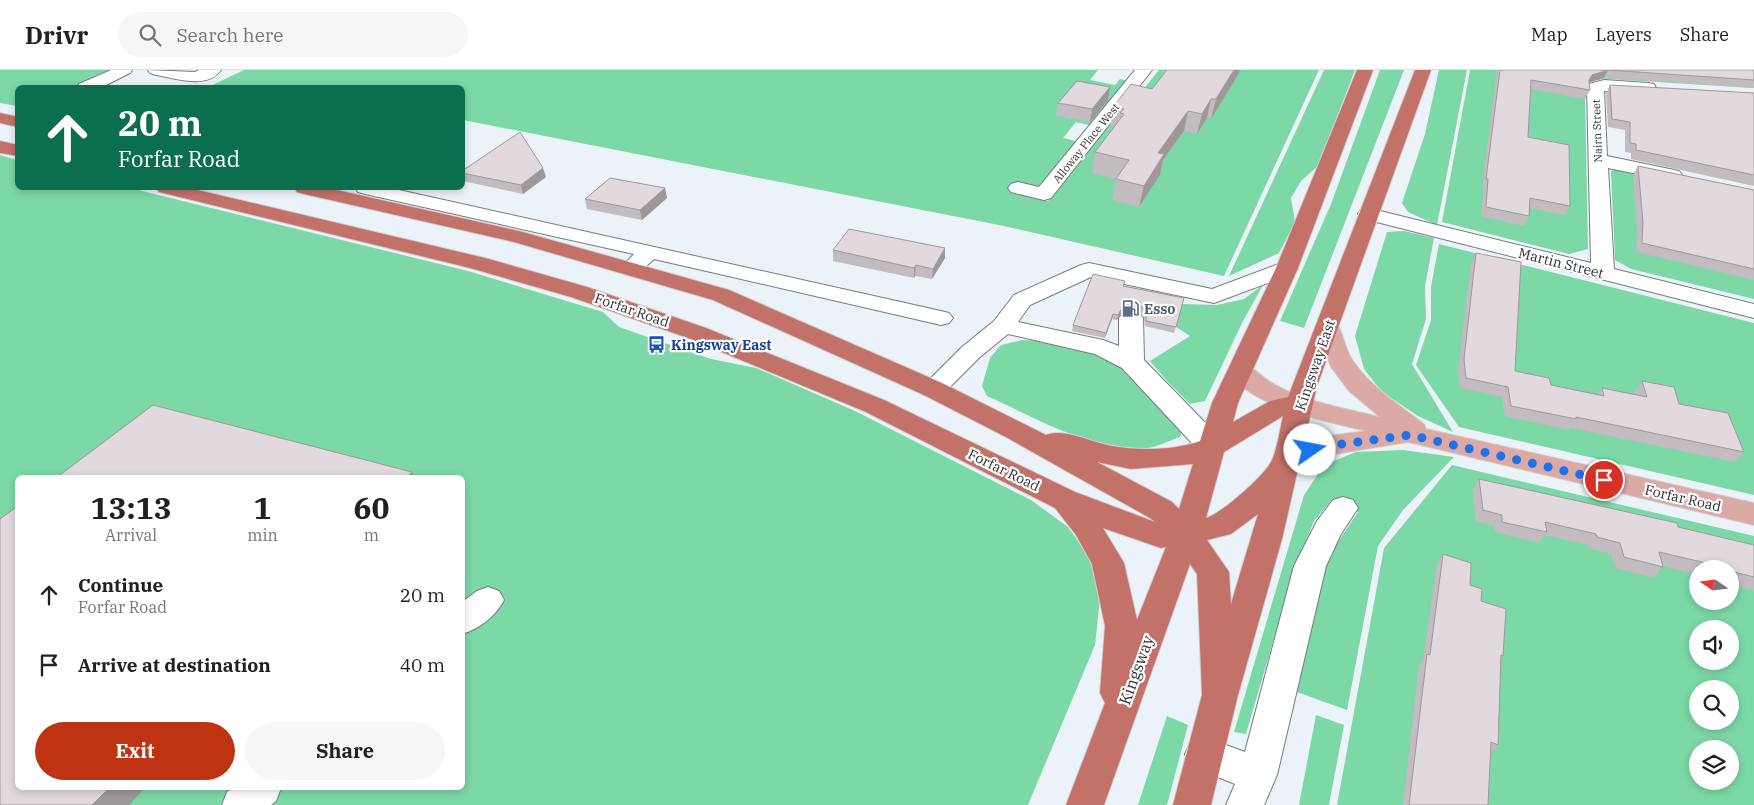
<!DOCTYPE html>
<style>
body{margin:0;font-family:"IBM Plex Serif",serif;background:#f6f6f6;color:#202124;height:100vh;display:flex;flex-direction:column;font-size:19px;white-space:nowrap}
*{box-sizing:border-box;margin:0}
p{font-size:16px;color:#757577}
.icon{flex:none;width:28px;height:28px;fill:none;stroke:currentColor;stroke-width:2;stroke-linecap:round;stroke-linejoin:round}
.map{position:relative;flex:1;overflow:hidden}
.drawer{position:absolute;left:15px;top:405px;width:450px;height:315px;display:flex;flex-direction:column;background:#fff;border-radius:8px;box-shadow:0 2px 8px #0003}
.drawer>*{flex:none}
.banner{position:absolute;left:15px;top:15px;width:450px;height:105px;border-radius:8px;box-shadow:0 2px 8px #0003;background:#0b6e4f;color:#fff;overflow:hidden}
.needle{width:32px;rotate:284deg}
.tools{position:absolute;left:1689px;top:490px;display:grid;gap:10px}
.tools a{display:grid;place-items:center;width:50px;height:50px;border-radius:50%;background:#fff;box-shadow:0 2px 8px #0003;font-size:25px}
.pin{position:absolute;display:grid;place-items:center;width:42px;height:42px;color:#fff;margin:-21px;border:2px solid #fff;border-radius:50%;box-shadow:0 1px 5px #0007}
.me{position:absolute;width:55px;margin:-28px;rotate:78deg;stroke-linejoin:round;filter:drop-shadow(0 0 4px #0008)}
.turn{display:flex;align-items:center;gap:18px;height:105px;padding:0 20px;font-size:22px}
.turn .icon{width:65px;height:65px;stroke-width:2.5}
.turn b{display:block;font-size:35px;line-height:42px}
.eta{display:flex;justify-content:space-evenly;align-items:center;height:85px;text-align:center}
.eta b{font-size:30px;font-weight:700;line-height:35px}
.cta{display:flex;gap:10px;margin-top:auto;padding:10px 20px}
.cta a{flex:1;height:58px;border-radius:30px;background:#be3413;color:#fff;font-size:20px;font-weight:700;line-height:58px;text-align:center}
.cta a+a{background:#f6f6f6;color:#202124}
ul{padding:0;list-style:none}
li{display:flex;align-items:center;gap:15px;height:70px;padding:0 20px}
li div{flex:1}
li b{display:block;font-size:19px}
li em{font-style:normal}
header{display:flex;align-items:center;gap:30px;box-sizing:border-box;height:70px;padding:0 25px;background:#fff;border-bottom:1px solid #e0e0e0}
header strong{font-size:24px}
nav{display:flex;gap:28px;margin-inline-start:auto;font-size:18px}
.search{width:350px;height:45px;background:#f6f6f6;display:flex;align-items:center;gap:12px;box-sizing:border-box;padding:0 18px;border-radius:28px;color:#757577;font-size:19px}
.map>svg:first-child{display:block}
.green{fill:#7cd8a7;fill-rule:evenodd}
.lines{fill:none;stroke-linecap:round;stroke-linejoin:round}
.minor-casing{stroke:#757b81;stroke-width:2}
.major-casing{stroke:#d1d1d2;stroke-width:2}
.highway-casing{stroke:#d1d1d2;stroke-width:2}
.minor{fill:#fff;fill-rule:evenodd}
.major{fill:#dbaaa6;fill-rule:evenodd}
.highway{fill:#c3726a;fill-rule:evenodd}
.wall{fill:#c2bbbf}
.shaded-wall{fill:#9e989b}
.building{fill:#e1d9de;stroke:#9e989b}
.route{stroke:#1a73e8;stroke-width:9;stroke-dasharray:0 16.2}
.labels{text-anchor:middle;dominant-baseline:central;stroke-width:4.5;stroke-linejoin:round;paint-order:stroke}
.far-street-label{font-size:11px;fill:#2d3032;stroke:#fff}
.street-label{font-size:14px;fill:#2d3032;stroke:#fff}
.service-label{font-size:14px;font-weight:bold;fill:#4e5e75;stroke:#fff;text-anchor:start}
.transit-label{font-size:14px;font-weight:bold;fill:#164399;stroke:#fff;text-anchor:start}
.near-street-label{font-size:16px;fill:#2d3032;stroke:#fff}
</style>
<header>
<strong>Drivr</strong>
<div class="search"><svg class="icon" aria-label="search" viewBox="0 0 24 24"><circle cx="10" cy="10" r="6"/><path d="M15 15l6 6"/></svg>Search here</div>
<nav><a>Map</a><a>Layers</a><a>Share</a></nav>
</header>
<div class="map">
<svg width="1754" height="735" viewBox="0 0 1754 735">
<rect width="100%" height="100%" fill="#ebf3f9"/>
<g class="green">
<path d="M0,0H117L77,17L18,18L17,36L0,33Z"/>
<path d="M244,0H1098L1090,10L1115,15L1120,9L1127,11L1089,55L1076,52L1063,68L1076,71L1038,117L1013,122L1048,131L1118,44L1134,31L1159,0H1319L1224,206L999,155L463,50L462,18H206Z"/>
<path d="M1324,0H1355L1318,96L1301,111L1291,128L1295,152L1279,183L1229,206Z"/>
<path d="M1380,0H1404L1304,258L1280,251L1331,134Z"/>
<path d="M1439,0H1467L1437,155L1408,142L1402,133L1425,64Z"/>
<path d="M1470,0H1754V18L1592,8L1587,10L1585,24L1588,179L1569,184L1442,152Z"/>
<path d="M0,85L17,90L18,118H130L468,201L603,242L619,257L711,289L756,298L855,341L1031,430L1068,457L1095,495L1100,528L1095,575L1028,735H0ZM18,408H462V718H18Z"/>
<path d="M1617,99L1754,127V229L1631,199L1615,190L1611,101Z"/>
<path d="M1404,161L1434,168L1425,216L1426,249L1412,294L1453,362L1418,346L1382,322L1364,299L1355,266L1387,162Z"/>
<path d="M1439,174L1754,253V425L1459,357L1416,295L1431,250V217Z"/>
<path d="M1263,215L1243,251L1205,331L1190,334L1167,311L1150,291L1190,266L1176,257L1182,234L1217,235L1244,229Z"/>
<path d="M1022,270L1041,271L1103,285L1121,295L1182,360L1180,367C1169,371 1157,377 1147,378C1091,381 1036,348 987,326L982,316L990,288L1001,275Z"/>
<path d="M1403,380L1454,387L1403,440L1378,476L1347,640L1291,620L1319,500L1358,442L1331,431L1314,451L1294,500L1246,664L1234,662L1304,425L1324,395L1356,382Z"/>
<path d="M1452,395L1754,466V735H1337L1384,478ZM1698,499H1730V531H1698ZM1698,559H1730V591H1698ZM1698,619H1730V651H1698ZM1698,679H1730V711H1698Z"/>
<path d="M1316,645L1344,655L1329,735H1299Z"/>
<path d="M1167,646L1188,655L1167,735H1138Z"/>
</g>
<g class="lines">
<defs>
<g id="minor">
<path d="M111,0H132L130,3L100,18H77L79,14Z"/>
<path d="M148,0L195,2L199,0H221C207,20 175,8 156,5L150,3Z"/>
<path d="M1135,0H1152L1051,128L1044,130L1011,122L1008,118L1011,114L1018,112L1039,117Z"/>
<path d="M1604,10L1648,13L1654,14L1656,18L1654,22L1648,23L1604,21L1607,86L1679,101L1682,105L1679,109L1672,111L1608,98L1614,199L1754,234V248L1361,148L1358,144L1361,140L1368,138L1591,193L1587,18L1589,14Z"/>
<path d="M355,118H390L941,241L949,243L953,248L949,253L941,255L654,189C644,198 639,206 624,203L621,198L634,184L365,124L358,122Z"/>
<path d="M1287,191L1295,193L1298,198L1295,203L1214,233L1091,207L1030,235L1018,252L1103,270L1119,276V248L1123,243L1131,241L1139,243L1143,248L1144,290L1222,370L1226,377L1222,384L1212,387L1202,384L1122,298L1095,284L1008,264L980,287L942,325L933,327L924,325L920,319L962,277L994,251L1014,225L1081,195L1089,193L1212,219Z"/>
<path d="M1343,427L1353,430L1358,438L1341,464L1326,496L1277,705L1264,735H1226L1235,714L1191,696L1185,684L1191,672L1204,667L1245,682L1294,496L1317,451L1333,430Z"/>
<path d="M488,517L499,521L504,530C496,546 479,559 462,564V532L477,521Z"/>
<path d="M233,718H281L276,731L271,735H222L227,722Z"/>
</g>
<path id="major" d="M1327,250L1336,252C1344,264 1345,280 1353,291C1371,317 1399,335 1424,354L1426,359L1754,433V455L1408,372L1323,386C1303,393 1296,411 1274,404L1270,397C1288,366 1334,366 1365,361C1324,350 1253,339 1228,301L1232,295C1250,291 1255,302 1269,311C1300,331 1344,338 1380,347L1349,321L1331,297L1315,257L1318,252Z"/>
<g id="highway">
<path d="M1357,0H1373L1298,198L1238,333L1233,352L1270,331L1288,327L1415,0H1431L1317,316L1282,469L1238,625L1211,735H1173L1202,625L1197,504L1190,494L1104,735H1066L1105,633L1100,623L1105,556L1092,494L1076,465L1055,438L866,342L688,268L571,227L470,198L159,122L156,118H189L485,188L587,217L706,258L884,330L1075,422L1155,452L1150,448L1004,366L924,325L713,230L514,172L304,124L297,122L294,118H328L519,161L729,220L942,313L1046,365C1065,358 1088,371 1107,375C1136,381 1172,381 1200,371L1212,333L1276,198ZM1283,346C1280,359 1277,381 1271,392C1264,406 1221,444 1206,448L1224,382ZM1097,392L1131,399L1193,394L1179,439L1172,432ZM1258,444L1231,534L1229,502L1207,470L1231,464ZM1103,458L1161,478L1166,477L1137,550L1124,493Z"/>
<path d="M0,43L18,47V57L0,53Z"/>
<path d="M0,71L18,75V86L0,83Z"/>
</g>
</defs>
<use href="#minor" class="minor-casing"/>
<use href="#major" class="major-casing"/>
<use href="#highway" class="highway-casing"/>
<use href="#minor" class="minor"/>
<use href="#major" class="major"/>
<use href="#highway" class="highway"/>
</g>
<g class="wall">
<path d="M1497,0H1754V18L1604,8L1589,13L1590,20L1585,29L1531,19L1528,67L1570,136L1565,145L1529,138V146L1524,156L1481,146L1484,118H1482Z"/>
<path d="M1238,5L1211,49L1207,48L1197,64L1184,61L1163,90L1160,105L1139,137L1112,130L1116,109L1092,103L1095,82L1114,57L1110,56L1113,37L1152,19Z"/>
<path d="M1610,15L1754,23V116L1631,89V83L1625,82V60L1608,57L1606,23Z"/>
<path d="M1108,30L1090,52L1056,46L1058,33Z"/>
<path d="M1638,96L1754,120V210L1636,182L1637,162L1633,105Z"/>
<path d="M462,101L546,107L523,124L463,111Z"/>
<path d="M665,118L667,128L642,150L587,139L585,129Z"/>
<path d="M945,178V188L932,209L915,206L914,208L833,191V180Z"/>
<path d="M1476,183L1515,301L1551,315L1598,324L1602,318L1635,325L1634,322L1642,311L1679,334L1744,382L1735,392L1571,358L1569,360L1505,346L1502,327L1460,318L1458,300L1471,193Z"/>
<path d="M1124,216L1184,228L1174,263L1145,256L1144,247L1139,241L1131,239L1122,242L1117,250L1112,249L1105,268L1072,261L1073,255Z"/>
<path d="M1479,409L1754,475V521L1730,514V499H1698V505L1663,496L1654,508L1615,498L1611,484L1588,478V475L1544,465L1539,473L1495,462L1494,456L1476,451L1473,420Z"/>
<path d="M1443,484L1470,515L1481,531L1503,586L1501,589L1498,675L1491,683L1488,735H1403L1419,595L1423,589L1437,495Z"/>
</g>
<g class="shaded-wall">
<path d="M1234,0H1240L1238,5L1211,49L1216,29Z"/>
<path d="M1608,0L1604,8L1587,13L1592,5Z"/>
<path d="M1110,17L1108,30L1090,52L1092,39Z"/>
<path d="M1211,29L1207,48L1197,64L1202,44Z"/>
<path d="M1188,41L1184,61L1163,90L1160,105L1139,137L1144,116L1158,83Z"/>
<path d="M543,98L546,107L523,124L521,115Z"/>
<path d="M665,118L667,128L642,150L640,140Z"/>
<path d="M945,178V188L932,209L933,199Z"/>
<path d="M916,195L915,206L914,208V198Z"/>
<path d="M1133,234L1131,239L1122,242L1117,250L1118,245L1123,236Z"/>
<path d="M1113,244L1112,249L1105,268L1106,263Z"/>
<path d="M412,402L414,408H406Z"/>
<path d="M109,718H145L129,735H92Z"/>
</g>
<g class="building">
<path d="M1167,0H1234L1216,29H1211L1202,44L1188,41L1158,83L1164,84L1144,116L1116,109L1129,90L1095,82L1124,44L1120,43L1124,39L1113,37L1131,14L1152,19Z"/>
<path d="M1500,0H1754V10L1608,0L1592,5L1589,10L1590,20L1531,10L1528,67L1569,75L1570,136L1530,128L1529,146L1486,137L1488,109H1486Z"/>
<path d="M1077,11L1110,17L1092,39L1058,33Z"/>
<path d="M1610,15L1754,23V105L1636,80V74L1630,73V52L1612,49Z"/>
<path d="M520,62L543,98L521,115L462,103V101Z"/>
<path d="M1638,96L1754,120V199L1642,173L1643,152Z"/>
<path d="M610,108L665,118L640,140L585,129Z"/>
<path d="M849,159L945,178L933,199L916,195L914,198L833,180Z"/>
<path d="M1476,183L1521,192L1515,301L1549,308L1551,315L1604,326L1602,318L1647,327L1642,311L1674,317L1679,334L1728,343L1744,382L1576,347V349L1511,336L1508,317L1466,308L1464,289Z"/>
<path d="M1093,204L1125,211L1123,216L1184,228L1176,257L1146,251V241L1141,236L1133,234L1123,236L1118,245L1113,244L1106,263L1073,255Z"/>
<path d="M153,335L412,402L406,408H56Z"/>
<path d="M1479,409L1677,453L1678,457L1754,475V507L1730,501V499H1723V497L1659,482L1663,497L1624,487L1620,473L1597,467L1596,464L1545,452L1547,462L1502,452V445L1483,440Z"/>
<path d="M18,436V718H109L92,735H0V449Z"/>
<path d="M1443,484L1471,493L1470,515L1482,519L1481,531L1506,539L1503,586L1501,585L1498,675L1491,672L1488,735H1409L1427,584L1430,585Z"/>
</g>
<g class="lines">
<path class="route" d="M1310,380L1320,377L1410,365L1604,410"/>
</g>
<defs>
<symbol id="fuel-bare" viewBox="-9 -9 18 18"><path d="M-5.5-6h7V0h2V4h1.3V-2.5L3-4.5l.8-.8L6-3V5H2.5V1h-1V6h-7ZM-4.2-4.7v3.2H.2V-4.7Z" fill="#5c6f8a" stroke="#fff" stroke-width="2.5" paint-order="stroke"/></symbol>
<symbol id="bus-bare" viewBox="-9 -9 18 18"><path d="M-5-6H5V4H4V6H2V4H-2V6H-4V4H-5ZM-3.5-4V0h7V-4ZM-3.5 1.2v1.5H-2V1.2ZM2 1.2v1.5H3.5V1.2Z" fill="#1a4fb4" stroke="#fff" stroke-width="2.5" paint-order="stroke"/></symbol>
</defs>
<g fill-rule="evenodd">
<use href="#fuel-bare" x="1118" y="226" width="25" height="25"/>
<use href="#bus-bare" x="644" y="262" width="25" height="25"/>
</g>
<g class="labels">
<g class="far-street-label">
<text transform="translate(1597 61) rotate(-92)">Nairn Street</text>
<text transform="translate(1086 73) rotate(-51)">Alloway Place West</text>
</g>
<g class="street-label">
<text transform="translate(1561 193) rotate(14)">Martin Street</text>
<text transform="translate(632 240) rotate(19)">Forfar Road</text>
<text transform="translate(1315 295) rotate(-71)">Kingsway East</text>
<text transform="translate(1004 400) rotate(26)">Forfar Road</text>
<text transform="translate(1683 428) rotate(13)">Forfar Road</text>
</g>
<g class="service-label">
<text x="1144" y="239">Esso</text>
</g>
<g class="transit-label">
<text x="671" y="275">Kingsway East</text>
</g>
<g class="near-street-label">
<text transform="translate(1136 600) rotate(-70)">Kingsway</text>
</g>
</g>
</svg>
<div class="tools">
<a><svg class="needle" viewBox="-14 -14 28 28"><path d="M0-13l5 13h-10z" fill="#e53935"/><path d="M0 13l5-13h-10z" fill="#757577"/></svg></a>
<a><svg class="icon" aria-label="sound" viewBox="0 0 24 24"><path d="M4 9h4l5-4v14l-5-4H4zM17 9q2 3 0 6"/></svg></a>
<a><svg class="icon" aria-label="search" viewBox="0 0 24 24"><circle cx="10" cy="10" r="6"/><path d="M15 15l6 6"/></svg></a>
<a><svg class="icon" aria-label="layers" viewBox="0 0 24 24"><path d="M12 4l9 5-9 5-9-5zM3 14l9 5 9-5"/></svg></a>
</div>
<div class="pin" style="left:1604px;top:410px;background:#d93025"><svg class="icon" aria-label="arrive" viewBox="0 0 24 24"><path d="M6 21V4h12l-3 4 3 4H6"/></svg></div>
<svg class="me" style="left:1310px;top:380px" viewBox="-20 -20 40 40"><circle r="19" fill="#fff"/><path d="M0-13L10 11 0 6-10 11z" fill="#1a73e8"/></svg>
<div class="banner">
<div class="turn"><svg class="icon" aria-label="ahead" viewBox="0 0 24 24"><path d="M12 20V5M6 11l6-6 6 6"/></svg><div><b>20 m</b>Forfar Road</div></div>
</div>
<section class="drawer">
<div class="eta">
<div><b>13:13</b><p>Arrival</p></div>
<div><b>1</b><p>min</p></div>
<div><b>60</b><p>m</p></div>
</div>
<ul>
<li><svg class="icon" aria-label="ahead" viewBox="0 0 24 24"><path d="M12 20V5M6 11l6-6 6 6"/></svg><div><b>Continue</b><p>Forfar Road</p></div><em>20 m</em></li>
<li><svg class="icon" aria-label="arrive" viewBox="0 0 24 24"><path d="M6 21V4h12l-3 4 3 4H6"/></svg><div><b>Arrive at destination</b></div><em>40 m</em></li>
</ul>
<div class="cta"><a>Exit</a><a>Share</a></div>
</section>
</div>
